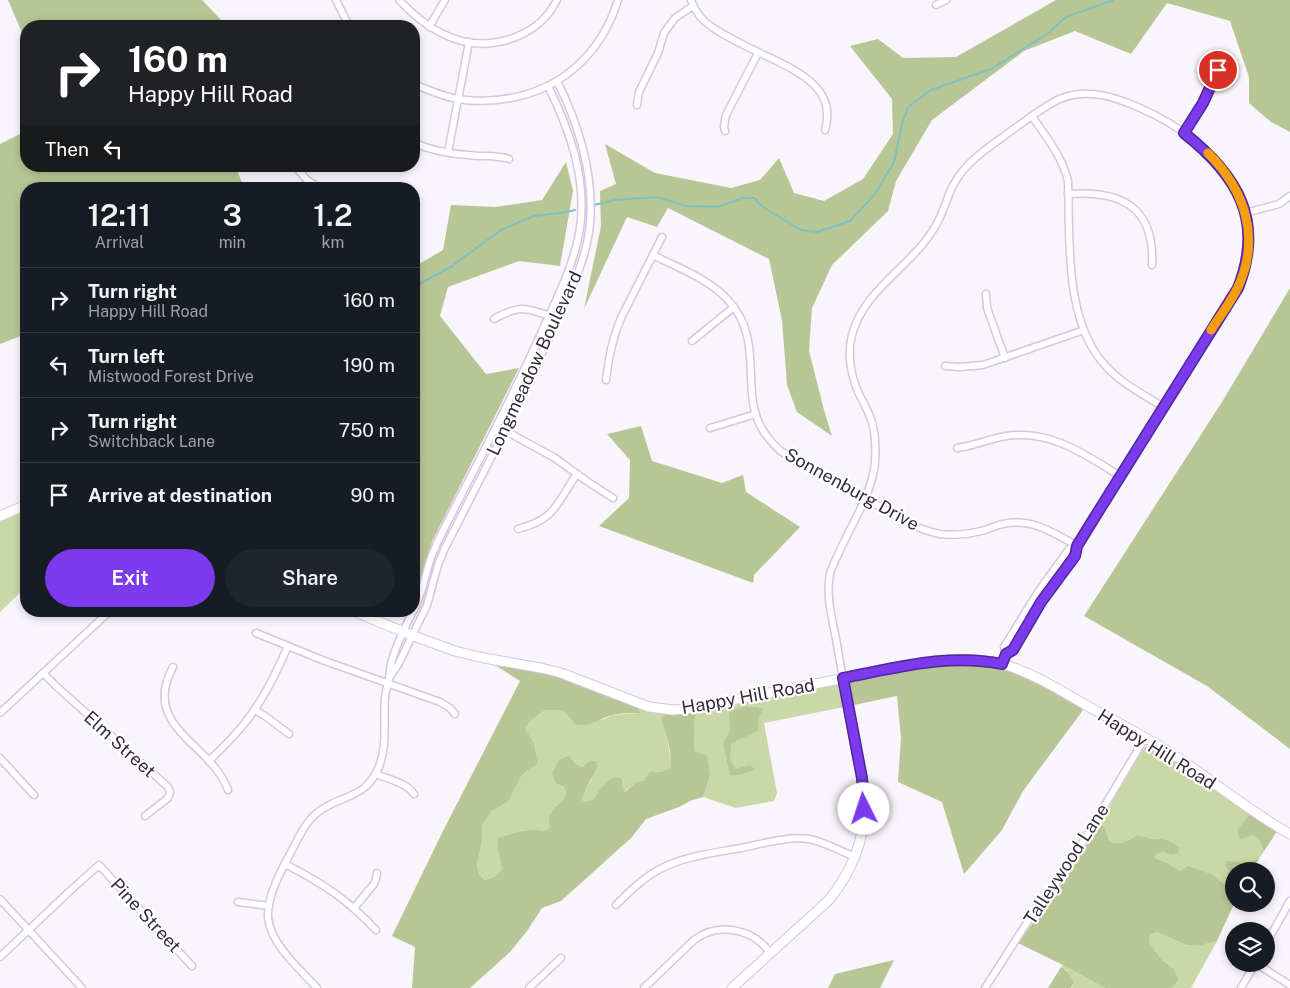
<!DOCTYPE html>
<style>
body{margin:0;font-family:"Public Sans",sans-serif;background:#20242c;color:#f1f3f6;height:100vh;display:flex;flex-direction:column;font-size:19px;white-space:nowrap}
*{box-sizing:border-box;margin:0}
p{font-size:16px;color:#9ea1a6}
.icon{flex:none;width:28px;height:28px;fill:none;stroke:currentColor;stroke-width:2;stroke-linecap:round;stroke-linejoin:round}
.map{position:relative;flex:1;overflow:hidden}
.side{position:absolute;left:20px;top:182px;width:400px;height:435px;display:flex;flex-direction:column;background:#171b24;border-radius:20px;box-shadow:0 2px 8px #0003}
.side>*{flex:none}
.banner{position:absolute;left:20px;top:20px;width:400px;height:152px;border-radius:20px;box-shadow:0 2px 8px #0003;background:#202124;color:#fff;overflow:hidden}
.controls{position:absolute;left:1225px;top:862px;display:grid;gap:10px}
.controls a{display:grid;place-items:center;width:50px;height:50px;border-radius:50%;background:#171b24;box-shadow:0 2px 8px #0003;font-size:25px}
.pin{position:absolute;display:grid;place-items:center;width:42px;height:42px;color:#fff;margin:-21px;border:2px solid #fff;border-radius:50%;box-shadow:0 1px 5px #0007}
.me{position:absolute;width:55px;margin:-28px;rotate:356deg;stroke-linejoin:round;filter:drop-shadow(0 0 4px #0008)}
.turn{display:flex;align-items:center;gap:18px;height:105px;padding:0 25px;font-size:22px}
.turn .icon{width:65px;height:65px;stroke-width:2.5}
.turn b{display:block;font-size:35px;line-height:42px}
.then{display:flex;align-items:center;height:48px;padding:0 25px;background:#0003;gap:10px;font-size:19px}
.eta{display:flex;justify-content:space-evenly;align-items:center;height:85px;text-align:center}
.eta b{font-size:30px;font-weight:600;line-height:35px}
.action{display:flex;gap:10px;margin-top:auto;padding:10px 25px}
.action a{flex:1;height:58px;border-radius:30px;background:#7c3aed;color:#fff;font-size:20px;font-weight:600;line-height:58px;text-align:center}
.action a+a{background:#20242c;color:#f1f3f6}
ul{padding:0;list-style:none}
li{display:flex;align-items:center;gap:15px;height:65px;padding:0 25px;border-top:1px solid #363941}
li div{flex:1}
li b{display:block;font-size:19px}
li em{font-style:normal}
.map>svg:first-child{display:block}
.green{fill:#cad7a7}
.forest{fill:#b8c594}
.lines{fill:none;stroke-linecap:round;stroke-linejoin:round}
.stream{stroke:#7ec0c1;stroke-width:2}
.minor-casing{stroke:#d8c4e4;stroke-width:9}
.tertiary-casing{stroke:#d8c4e4;stroke-width:11}
.minor{stroke:#fff;stroke-width:6}
.tertiary{stroke:#fff;stroke-width:9}
.route-casing{stroke:#51269a;stroke-width:12}
.route{stroke:#7c3aed;stroke-width:9}
.slow{stroke:#f59e0b;stroke-width:9}
.labels{text-anchor:middle;dominant-baseline:central;stroke-width:4.5;stroke-linejoin:round;paint-order:stroke}
.street-label{font-size:18px;fill:#342c38;stroke:#fff}
</style>
<div class="map">
<svg width="1290" height="988" viewBox="0 0 1290 988">
<rect width="100%" height="100%" fill="#f9f5fc"/>
<g class="green">
<path d="M259,21L323,23L324,26H257Z"/>
<path d="M26,505V587L0,612V516Z"/>
<path d="M843,678L849,706L764,723L777,793L774,801L736,808L703,797L710,776L694,752L695,714L685,709Z"/>
<path d="M639,704L673,710L668,743L671,760L670,768L660,772L650,771L644,780L636,782L624,792L622,786L600,789L593,800L585,803L582,800L586,788L592,779C584,770 575,764 569,755L559,760L563,786L566,791L564,799L556,806L550,827L545,831C529,827 513,833 498,838V851L502,870L494,877L485,880L479,874L477,865L482,841V825L492,811L508,802L512,791L520,778L528,770L538,764L534,743L525,728L530,721L545,710H562L571,719L574,724L605,719L612,715L640,713Z"/>
<path d="M1151,741L1279,828L1251,871H1234V892L1213,875L1180,871L1169,864L1156,860L1155,857L1157,854L1163,852L1171,855L1177,853L1180,847L1163,838L1153,839L1137,835C1126,842 1120,846 1109,841L1105,828L1100,823L1139,755Z"/>
<path d="M1157,932L1186,945L1198,946L1217,941L1191,988H1172L1179,980L1174,969L1162,960L1149,942L1150,935Z"/>
<path d="M1063,965L1105,988H1072L1074,982L1067,970L1061,967Z"/>
</g>
<g class="forest">
<path d="M8,0H202L221,20L259,21L257,26H26V42Z"/>
<path d="M1056,0H1290V132L1271,122L1249,103V77L1230,21L1167,3L1131,54L1075,31L1024,51L932,120L896,181L888,211L832,265L812,308L809,351L824,410L832,436L797,412L787,385L782,320L769,259L668,208L657,227L627,217L584,309L601,226L600,191L616,184L605,144L655,173L731,188L760,180L779,158L794,193L824,201L863,179L893,134L892,99L850,46L878,39L903,58L956,57Z"/>
<path d="M26,126V166H235L245,189H26V334L0,344V144L24,132Z"/>
<path d="M566,162L573,191L560,266L519,261L448,287L440,316L486,374L519,368L432,542L417,592L414,587V267L443,250L451,205L496,207L542,200Z"/>
<path d="M1290,288V749L1207,686L1084,616L1222,402Z"/>
<path d="M641,426L652,461L722,483L743,475L746,492L800,527L754,575L753,583L599,526L629,498L630,460L607,434Z"/>
<path d="M484,658L524,665L639,704L640,713C631,713 621,713 612,715C598,719 591,728 574,724L571,719L562,710H545L530,721L525,728L534,743L538,764L528,770L520,778L513,791L508,802L492,811L482,825V841L477,865L479,874L485,880L494,877L502,870L498,851V838C513,833 529,827 545,831L550,827L549,817L556,806L564,799L566,791L563,786L556,783L552,773L559,760L569,755L575,763L582,768L590,761H596L598,766L586,788L582,800L585,802L593,800L600,789L610,779L618,777L622,779V786L625,792L636,782L644,780L650,771L660,772L670,768C673,751 666,734 661,718C675,709 678,707 695,713L694,751L707,756L710,776L703,797L690,801L679,807L646,819L631,838L561,901L542,908L527,931L510,952L470,988H412L415,947L392,936L442,833L520,681Z"/>
<path d="M923,663L1002,664L1086,706L1023,791L1002,830L964,874L942,802L898,782L901,738L897,696L849,706L843,678Z"/>
<path d="M744,707H757L763,709L758,719L759,730L731,744L730,760L736,769L750,765L756,770C745,772 741,776 730,775L723,743L730,731L729,717L730,711Z"/>
<path d="M1253,811L1279,828L1264,851L1262,847L1259,839L1252,835L1244,838H1239L1237,830Z"/>
<path d="M1100,823L1105,828L1109,841C1120,846 1126,842 1137,835L1153,839L1163,838L1180,847L1178,853L1171,855L1163,852L1157,854L1155,857L1156,859L1169,864L1180,871L1188,866L1213,875L1234,892V904L1217,941L1198,946L1186,945L1157,932L1150,935L1149,942L1162,960L1174,969L1179,980L1172,988H1105L1063,965L1018,943L1067,877Z"/>
<path d="M1259,859L1251,871H1234V875L1229,871L1225,864L1227,861L1239,862L1244,865C1250,864 1253,860 1259,859Z"/>
<path d="M894,960L880,988H828L835,974Z"/>
<path d="M1061,967C1068,970 1070,975 1074,982L1071,988H1048Z"/>
</g>
<g class="lines">
<g class="stream">
<path d="M594,205L615,200L657,197L686,206L717,207L743,198H754L763,207L801,230L817,232L850,221L875,194L894,162L902,124L908,107L931,90L991,69L1047,34L1066,17L1113,0"/>
<path d="M414,287L452,266L501,230L534,216L566,212L575,210"/>
</g>
<defs>
<g id="minor">
<path d="M336,0L349,26"/>
<path d="M399,0C431,34 471,56 518,36C535,29 549,16 557,0"/>
<path d="M691,0C695,11 702,21 712,27C726,37 744,45 760,53C792,69 838,85 825,130"/>
<path d="M936,5L946,0"/>
<path d="M429,27L445,0"/>
<path d="M414,84C428,90 442,96 457,99C475,102 494,101 511,98C564,88 602,52 618,0"/>
<path d="M637,105L639,92L658,53L664,33L675,18L693,6"/>
<path d="M1032,116C1046,137 1062,156 1068,181C1070,238 1064,319 1104,364C1120,383 1143,394 1163,407"/>
<path d="M725,131L724,126L726,115L758,53"/>
<path d="M1184,133L1203,103L1218,70"/>
<path d="M414,143C431,150 450,154 469,155C483,157 496,155 509,159"/>
<path d="M448,152L469,42"/>
<path d="M295,166L306,179L320,189"/>
<path d="M1068,194C1121,190 1155,207 1152,265"/>
<path d="M1245,213L1279,204L1290,196"/>
<path d="M653,255C678,268 708,278 728,300C736,309 743,320 746,332C756,366 744,402 764,432C769,439 775,447 782,452C804,467 828,478 852,490C877,504 911,529 940,534C955,536 970,534 985,530C991,528 997,525 1003,524C1032,518 1053,532 1077,546"/>
<path d="M986,294L987,308L1005,358"/>
<path d="M494,319C519,305 526,307 552,317"/>
<path d="M692,341L734,307"/>
<path d="M945,366L960,367L983,365L1084,330"/>
<path d="M606,380C609,357 612,339 621,318L662,237"/>
<path d="M710,428L756,414"/>
<path d="M502,429L555,458L588,482L613,498"/>
<path d="M957,448C973,446 989,439 1006,436C1051,430 1083,453 1120,476"/>
<path d="M518,529C557,519 556,503 577,474"/>
<path d="M414,610C421,596 424,582 428,567C431,556 436,545 441,535C475,467 511,401 542,331C556,300 575,263 580,228C587,178 570,131 548,86"/>
<path d="M256,633L325,661L440,702L450,708L455,714"/>
<path d="M1006,654L1004,647L1038,592L1069,549L1077,546"/>
<path d="M173,667C140,727 212,744 228,790"/>
<path d="M43,673L55,685L168,787L170,792L168,798L145,816"/>
<path d="M389,678L398,665L427,605L438,565L445,548C482,475 521,402 554,327C569,294 587,260 590,223C594,173 579,125 557,81"/>
<path d="M843,678C840,664 838,649 835,634C831,614 826,594 830,574C833,564 838,555 842,546C855,518 872,493 875,462C876,447 876,431 870,417C867,409 863,402 859,394C851,376 847,355 852,335C863,293 902,272 926,240C933,231 939,221 943,210C947,200 950,190 955,182C968,159 994,144 1015,128C1030,118 1045,105 1062,98C1089,88 1115,97 1140,108C1218,142 1279,213 1232,299L1144,436L1093,520L1077,546L1075,556L1041,602L1013,650L1006,654L1002,664"/>
<path d="M255,710L265,716L289,734"/>
<path d="M0,713L110,611"/>
<path d="M0,758L34,795"/>
<path d="M209,761C221,749 233,738 244,724C263,701 276,674 288,646"/>
<path d="M376,774C389,780 406,782 414,794"/>
<path d="M285,864C322,883 347,899 376,930"/>
<path d="M0,899L82,988"/>
<path d="M238,902L269,906"/>
<path d="M616,905C629,892 643,878 660,869C685,856 714,853 741,848C761,844 788,836 809,839C825,842 840,851 855,857"/>
<path d="M354,908L374,884L376,879L377,873"/>
<path d="M1266,944L1290,901"/>
<path d="M0,957L72,889L99,865L192,966"/>
<path d="M1257,964L1290,985"/>
<path d="M317,988C300,969 270,944 268,917C267,898 280,872 289,856C297,841 304,823 318,812C340,795 365,799 378,769C388,747 383,721 385,697C386,691 387,685 389,679C390,673 390,666 392,660C397,643 405,627 413,611"/>
<path d="M529,988L561,958"/>
<path d="M644,988L694,940C718,922 753,928 770,953"/>
<path d="M985,988L1028,921L1068,867L1145,738"/>
<path d="M1241,988L1255,964"/>
</g>
<g id="tertiary">
<path d="M0,516L26,505"/>
<path d="M353,611L411,635L455,651L484,658L541,668L561,673L649,707L673,710L685,709L934,661C957,659 979,658 1002,664C1031,672 1058,689 1084,704C1114,721 1145,736 1174,755C1213,781 1249,811 1290,834"/>
<path d="M732,988L829,900C853,870 867,835 864,796C863,778 858,761 855,743C851,721 848,700 843,678"/>
</g>
</defs>
<use href="#minor" class="minor-casing"/>
<use href="#tertiary" class="tertiary-casing"/>
<use href="#minor" class="minor"/>
<use href="#tertiary" class="tertiary"/>
</g>
<g class="lines">
<defs>
<path id="route" d="M864,809L862,778L843,678C896,668 949,653 1002,664L1006,654L1013,650L1041,602L1075,556L1077,546L1093,520L1238,288C1265,220 1237,175 1184,133L1203,103L1218,70"/>
</defs>
<use href="#route" class="route-casing"/>
<use href="#route" class="route"/>
<path class="slow" d="M1208,153C1245,190 1261,238 1238,287C1231,302 1220,316 1211,330"/>
</g>
<g class="labels">
<g class="street-label">
<text transform="translate(534 363) rotate(-65)">Longmeadow Boulevard</text>
<text transform="translate(852 489) rotate(29)">Sonnenburg Drive</text>
<text transform="translate(748 696) rotate(-10)">Happy Hill Road</text>
<text transform="translate(120 744) rotate(42)">Elm Street</text>
<text transform="translate(1157 749) rotate(32)">Happy Hill Road</text>
<text transform="translate(1066 864) rotate(-57)">Talleywood Lane</text>
<text transform="translate(146 915) rotate(47)">Pine Street</text>
</g>
</g>
</svg>
<div class="controls">
<a><svg class="icon" aria-label="search" viewBox="0 0 24 24"><circle cx="10" cy="10" r="6"/><path d="M15 15l6 6"/></svg></a>
<a><svg class="icon" aria-label="layers" viewBox="0 0 24 24"><path d="M12 4l9 5-9 5-9-5zM3 14l9 5 9-5"/></svg></a>
</div>
<div class="pin" style="left:1218px;top:70px;background:#d93025"><svg class="icon" aria-label="arrive" viewBox="0 0 24 24"><path d="M6 21V4h12l-3 4 3 4H6"/></svg></div>
<svg class="me" style="left:864px;top:809px" viewBox="-20 -20 40 40"><circle r="19" fill="#fff"/><path d="M0-13L10 11 0 6-10 11z" fill="#7c3aed"/></svg>
<div class="banner">
<div class="turn"><svg class="icon" aria-label="right" viewBox="0 0 24 24"><path d="M7 20v-9h11M14 6l5 5-5 5"/></svg><div><b>160 m</b>Happy Hill Road</div></div>
<div class="then">Then<svg class="icon" aria-label="left" viewBox="0 0 24 24"><path d="M17 20v-9H6M10 6l-5 5 5 5"/></svg></div>
</div>
<section class="side">
<div class="eta">
<div><b>12:11</b><p>Arrival</p></div>
<div><b>3</b><p>min</p></div>
<div><b>1.2</b><p>km</p></div>
</div>
<ul>
<li><svg class="icon" aria-label="right" viewBox="0 0 24 24"><path d="M7 20v-9h11M14 6l5 5-5 5"/></svg><div><b>Turn right</b><p>Happy Hill Road</p></div><em>160 m</em></li>
<li><svg class="icon" aria-label="left" viewBox="0 0 24 24"><path d="M17 20v-9H6M10 6l-5 5 5 5"/></svg><div><b>Turn left</b><p>Mistwood Forest Drive</p></div><em>190 m</em></li>
<li><svg class="icon" aria-label="right" viewBox="0 0 24 24"><path d="M7 20v-9h11M14 6l5 5-5 5"/></svg><div><b>Turn right</b><p>Switchback Lane</p></div><em>750 m</em></li>
<li><svg class="icon" aria-label="arrive" viewBox="0 0 24 24"><path d="M6 21V4h12l-3 4 3 4H6"/></svg><div><b>Arrive at destination</b></div><em>90 m</em></li>
</ul>
<div class="action"><a>Exit</a><a>Share</a></div>
</section>
</div>
